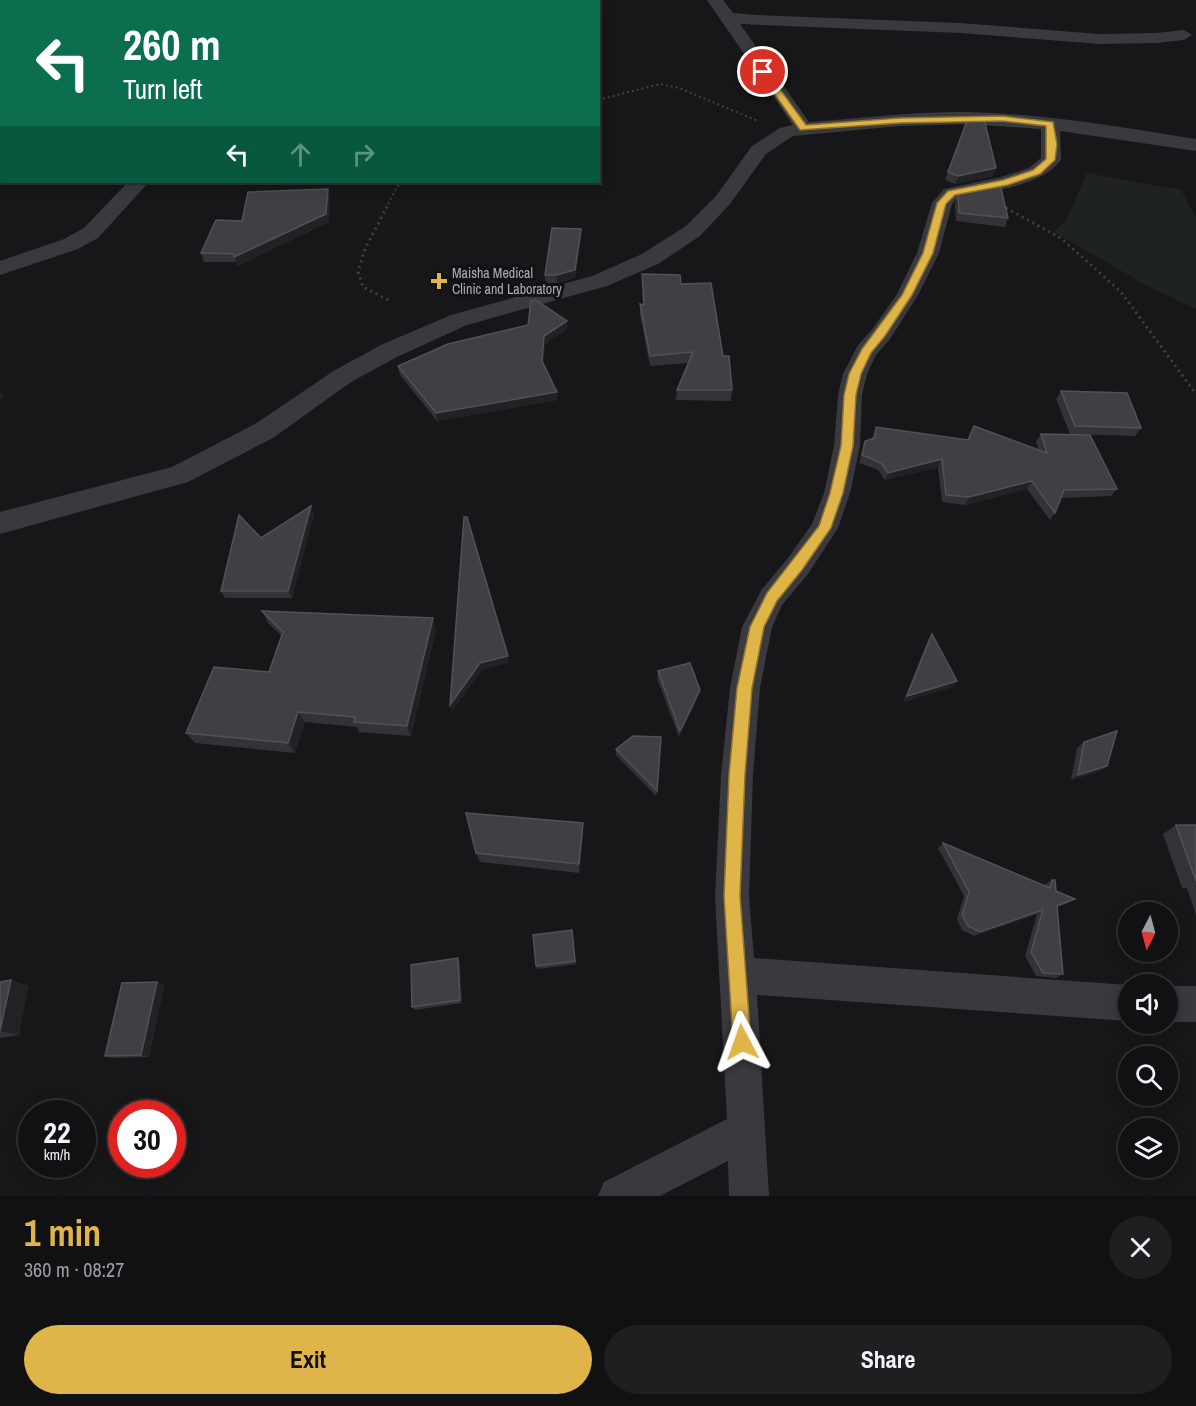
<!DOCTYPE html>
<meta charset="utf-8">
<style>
body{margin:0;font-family:"Archivo Narrow",sans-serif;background:#1e1f21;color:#f1f3f6;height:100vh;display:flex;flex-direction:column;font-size:22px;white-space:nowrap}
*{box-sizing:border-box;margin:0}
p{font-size:20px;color:#9c9da0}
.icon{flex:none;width:33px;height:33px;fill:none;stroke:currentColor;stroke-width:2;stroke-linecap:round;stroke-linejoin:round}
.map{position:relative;height:1196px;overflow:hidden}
.sheet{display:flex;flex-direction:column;background:#111113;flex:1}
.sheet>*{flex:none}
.top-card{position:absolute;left:0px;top:0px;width:600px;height:183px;box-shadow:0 3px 15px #0003,0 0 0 2px #303133;background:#0b6e4f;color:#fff;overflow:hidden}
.needle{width:39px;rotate:186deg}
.tools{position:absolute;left:1118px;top:902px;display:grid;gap:12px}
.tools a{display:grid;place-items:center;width:60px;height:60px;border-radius:50%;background:#111113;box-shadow:0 3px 15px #0003,0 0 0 2px #303133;font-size:30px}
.speed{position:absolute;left:18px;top:1100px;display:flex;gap:12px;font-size:30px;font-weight:700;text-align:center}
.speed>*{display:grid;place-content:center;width:78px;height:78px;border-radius:50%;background:#111113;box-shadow:0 3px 15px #0003,0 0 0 2px #303133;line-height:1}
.speed small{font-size:15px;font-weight:400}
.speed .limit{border:9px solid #d22;background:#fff;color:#111}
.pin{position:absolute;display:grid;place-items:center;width:51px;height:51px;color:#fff;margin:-26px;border:3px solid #fff;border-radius:50%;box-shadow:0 2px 6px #0007}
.me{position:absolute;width:66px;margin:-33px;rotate:356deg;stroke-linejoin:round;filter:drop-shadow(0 0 4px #0008)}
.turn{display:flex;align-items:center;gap:21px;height:126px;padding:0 24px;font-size:27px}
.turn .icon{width:78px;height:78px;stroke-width:2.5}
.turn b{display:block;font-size:42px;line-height:51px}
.lanes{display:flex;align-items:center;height:57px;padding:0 24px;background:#0003;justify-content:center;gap:30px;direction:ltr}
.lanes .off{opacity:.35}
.round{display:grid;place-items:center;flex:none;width:63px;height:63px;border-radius:32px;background:#1e1f21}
.headline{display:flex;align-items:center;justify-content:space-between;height:102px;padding:0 24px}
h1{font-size:36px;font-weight:800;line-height:45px;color:#dfb449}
.primary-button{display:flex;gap:12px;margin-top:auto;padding:12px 24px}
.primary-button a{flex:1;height:69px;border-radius:36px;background:#dfb449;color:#111;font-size:24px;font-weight:800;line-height:69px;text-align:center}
.primary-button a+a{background:#1e1f21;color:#f1f3f6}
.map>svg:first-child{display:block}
.green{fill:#1e231f}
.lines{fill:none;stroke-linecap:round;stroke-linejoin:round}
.path-far1{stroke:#3f4044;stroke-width:2;stroke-dasharray:2 3;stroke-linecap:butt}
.path{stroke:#3f4044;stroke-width:3;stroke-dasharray:2 4;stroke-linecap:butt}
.street{fill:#39393e;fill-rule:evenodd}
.wall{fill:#333337}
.shaded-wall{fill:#222225}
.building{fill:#404044;stroke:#515256;stroke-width:1.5}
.route{fill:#dfb449;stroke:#91752f;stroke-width:1.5}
.poi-dot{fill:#dfb449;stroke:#121214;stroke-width:2}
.labels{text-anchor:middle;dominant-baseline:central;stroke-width:6;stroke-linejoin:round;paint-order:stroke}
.far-poi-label{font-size:14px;fill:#abaeb7;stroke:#121214;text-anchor:start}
</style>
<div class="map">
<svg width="1196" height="1196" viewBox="0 0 1196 1196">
<rect width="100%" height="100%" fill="#171719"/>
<path class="green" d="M1087,173L1181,190L1196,217V309L1144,284L1054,232L1067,219Z"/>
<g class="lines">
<g class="path-far1">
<path d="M598,100L660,84L679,88L758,121"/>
<path d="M388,204L400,182"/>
</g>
<g class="path">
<path d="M1006,208L1062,239L1121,292L1196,394"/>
<path d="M388,300L363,287L358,272L365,249L389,203"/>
</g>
<g class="street">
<path d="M228,0H244L227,2Z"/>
<path d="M707,0H723L733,13L756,15L960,23L1100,34L1156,33L1184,30L1192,35L1184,40L1156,43L1100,44L960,33L740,24L809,122C862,118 916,111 969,112C1045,114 1121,127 1196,139V151L1060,131L1061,160C1042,187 988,191 958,198L952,204L939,253L918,295L890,339L876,355L867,374L862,395L860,446L850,493L838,528L808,574L782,605L772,627L760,688L753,775L749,896L754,958L1128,985V1021L757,995L769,1196H729L728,1161L660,1196H598L604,1182L727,1119L715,896L721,775L730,688L742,627L762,589L788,558L812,524L824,493L834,446L838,395L843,374L858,345L874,327L897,294L917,253L932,203L944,189L1001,177L1029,168L1041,158V129L969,124L900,126L793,136L766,154L730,204L700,236L658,264L607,286L467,325L399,356L351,382L273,438L188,482L0,534V512L172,467L255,424L335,370L383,344L451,315L592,276L642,254L686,226L716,196L752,146L780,128L793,125Z"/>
<path d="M128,182H149L98,238L78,249L0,275V261L64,239L84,228Z"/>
<rect x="1167" y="986" width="29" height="36"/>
</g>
</g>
<g class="wall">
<path d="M968,118L993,176L955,184L945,180Z"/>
<path d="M958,196L1008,218L1005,227L956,221L955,204Z"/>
<path d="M330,198L329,222L237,266L236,262H204L201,253L242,221Z"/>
<path d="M581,238L575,278L557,283H545V275Z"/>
<path d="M642,274L681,284L723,356L732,390L731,401L676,400L677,390L688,363L650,366L640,315V304H643Z"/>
<path d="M567,329L545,344L543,363L557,400L437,421L400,375L398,366Z"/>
<path d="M1061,391L1141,428L1135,436L1070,434L1056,399Z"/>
<path d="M876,427L1039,450L1036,442L1041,434L1117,489L1111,496L1061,498L1055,513L1050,520L1027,489L965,505L942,502L938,467L885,480L878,470L859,463L865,441L872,439L873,435Z"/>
<path d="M314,513L292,598H225L221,591L261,538Z"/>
<path d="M262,611L436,630L411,736L359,732L357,727L305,722L295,753L195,743L186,733L269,672L282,636L268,623Z"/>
<path d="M932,634L952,687L903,702L928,640Z"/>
<path d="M658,671L700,690L698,696L679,737L657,678Z"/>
<path d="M1084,742L1107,766L1100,771L1071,780L1077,748Z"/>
<path d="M616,749L657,791L656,796L616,755Z"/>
<path d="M583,823V833L579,873L480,862L476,853Z"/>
<path d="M1176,825H1196V915L1187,888H1182L1163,834Z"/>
<path d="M943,843L1045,886L1046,884L1052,880L1056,891L1075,899L1068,903L1057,907L1063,974L1056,978L1036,976L1025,956L1037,914L974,936L962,930L957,919L964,896L938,848Z"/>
<path d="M572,930L576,964L537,969L536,966Z"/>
<path d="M460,962L462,1003L415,1010L412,1007Z"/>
<path d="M11,980L28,986L19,1035L0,1038V982Z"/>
<path d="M157,982L164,985L149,1057L113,1058L105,1056Z"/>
</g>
<g class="shaded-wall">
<path d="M996,168L993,176L955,184L958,176Z"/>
<path d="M328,189L330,198L329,222L237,266L234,257Z"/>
<path d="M581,229V238L575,278L557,283L556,275Z"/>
<path d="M567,321V329L545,344L543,369L542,361L544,336Z"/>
<path d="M0,392L4,397L0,400Z"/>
<path d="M557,392V400L437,421L436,413Z"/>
<path d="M942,459L938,467L885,480L888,473Z"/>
<path d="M1032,481L1027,489L965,505L969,497Z"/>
<path d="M311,506L314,513L292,598L288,591Z"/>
<path d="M433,618L436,630L411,736L407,726Z"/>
<path d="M508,656L509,663L482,670L452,712L450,705L480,663Z"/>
<path d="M957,681L952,687L903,702L907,696Z"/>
<path d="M700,690L698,696L679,737L680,731Z"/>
<path d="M298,712L305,722L295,753L288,743Z"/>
<path d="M1107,766L1100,771L1071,780L1078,775Z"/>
<path d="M583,823V833L579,873V864Z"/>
<path d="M1075,899L1068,903L1050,910L1057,906Z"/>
<path d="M1043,910L1037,914L974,936L980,932Z"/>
<path d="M458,958L460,962L462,1003L460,1000Z"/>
<path d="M11,980L28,986L19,1035L0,1031Z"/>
<path d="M157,982L164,985L149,1057L141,1055Z"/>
</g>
<g class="building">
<path d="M968,118L984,119L996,168L958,176L948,172Z"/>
<path d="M1000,184L1008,218L959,213L958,196L962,192Z"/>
<path d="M328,189L326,214L234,257V254L201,253L216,220L242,221L248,192Z"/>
<path d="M552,228L581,229L575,270L556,275H545Z"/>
<path d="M642,274L680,275L681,284L711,283L723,356H729L732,390H677L693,352L650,356L640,304L644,305Z"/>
<path d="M536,300L567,321L544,336L542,361L557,392L436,413L398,366L448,344L528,325L531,301Z"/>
<path d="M1061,391L1127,393L1141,428L1075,426Z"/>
<path d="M974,426L1047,453L1041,434L1090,435L1117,489L1064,490L1055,513L1032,481L969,497L946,495L942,459L888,473L881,463L862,455L865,441L875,438L876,427L968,440Z"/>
<path d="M311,506L288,591H221L239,515L261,538Z"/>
<path d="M464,517H467L508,656L480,663L450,705Z"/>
<path d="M262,611L433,618L407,726L354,722L355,717L298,712L288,743L186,733L214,667L269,672L283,632Z"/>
<path d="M932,634L957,681L907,696Z"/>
<path d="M690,663L700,690L680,731L658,671Z"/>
<path d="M1117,731L1107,766L1078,775L1084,742Z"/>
<path d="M633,736L661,737L657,791L616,749Z"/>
<path d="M466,813L583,823L579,864L476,853Z"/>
<path d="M1176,825H1196V881Z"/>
<path d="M943,843L1050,888L1052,880H1055L1056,891L1075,899L1057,906L1063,974L1043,973L1031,952L1043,910L980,932L968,926L962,915L969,892Z"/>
<path d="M572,930L575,961L536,966L533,935Z"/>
<path d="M458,958L460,1000L412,1007L411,965Z"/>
<path d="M11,980L0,1031V982Z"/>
<path d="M157,982L141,1055L105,1056L122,983Z"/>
</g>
<path class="route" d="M760,70H766L806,125L900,118L1002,116L1053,122L1057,144L1055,160L1040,174L1008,185L955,195L946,204L933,253L912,295L885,336L871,353L861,374L856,395L853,446L843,493L831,528L802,570L777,601L764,627L752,688L745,775L740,896L751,1042L749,1048L742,1051L736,1048L733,1042L724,896L729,775L737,688L750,627L767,593L819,526L830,493L841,446L844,395L849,374L862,349L902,295L923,253L937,203L948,191L1003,180L1033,170L1046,159V126L1002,121L900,123L800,130L759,72Z"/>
<path class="poi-dot" d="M436 272h6v6h6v6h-6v6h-6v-6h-6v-6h6z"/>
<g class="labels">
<g class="far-poi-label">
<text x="452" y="273">Maisha Medical<tspan x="452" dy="16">Clinic and Laboratory</tspan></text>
</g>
</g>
</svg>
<div class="tools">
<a><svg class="needle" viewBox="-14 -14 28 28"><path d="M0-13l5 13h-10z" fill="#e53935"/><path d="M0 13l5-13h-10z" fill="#9c9da0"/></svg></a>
<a><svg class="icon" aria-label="sound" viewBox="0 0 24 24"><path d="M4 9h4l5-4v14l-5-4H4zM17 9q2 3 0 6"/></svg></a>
<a><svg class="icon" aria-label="search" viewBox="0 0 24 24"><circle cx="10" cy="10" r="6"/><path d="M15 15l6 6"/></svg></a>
<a><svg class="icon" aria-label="layers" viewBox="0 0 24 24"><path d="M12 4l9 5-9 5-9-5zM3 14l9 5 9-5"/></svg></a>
</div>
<div class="speed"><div>22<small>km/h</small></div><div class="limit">30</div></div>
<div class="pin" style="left:763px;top:72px;background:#d93025"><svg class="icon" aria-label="arrive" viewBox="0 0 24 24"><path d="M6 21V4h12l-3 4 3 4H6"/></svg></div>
<svg class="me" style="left:742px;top:1042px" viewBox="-20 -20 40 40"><path d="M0-17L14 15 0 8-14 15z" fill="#dfb449" stroke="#fff" stroke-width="4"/></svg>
<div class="top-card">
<div class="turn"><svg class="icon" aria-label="left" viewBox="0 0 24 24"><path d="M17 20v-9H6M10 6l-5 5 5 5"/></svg><div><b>260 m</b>Turn left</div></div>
<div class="lanes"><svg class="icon" aria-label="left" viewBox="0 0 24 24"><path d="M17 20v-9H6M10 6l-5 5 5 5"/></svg><svg class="icon off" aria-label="ahead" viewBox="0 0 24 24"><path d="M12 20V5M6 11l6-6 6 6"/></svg><svg class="icon off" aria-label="right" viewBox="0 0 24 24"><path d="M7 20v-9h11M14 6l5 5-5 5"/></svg></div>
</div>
</div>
<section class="sheet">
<div class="headline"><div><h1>1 min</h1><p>360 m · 08:27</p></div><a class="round"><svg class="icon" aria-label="close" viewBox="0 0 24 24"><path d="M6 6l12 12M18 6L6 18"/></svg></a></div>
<div class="primary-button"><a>Exit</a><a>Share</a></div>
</section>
